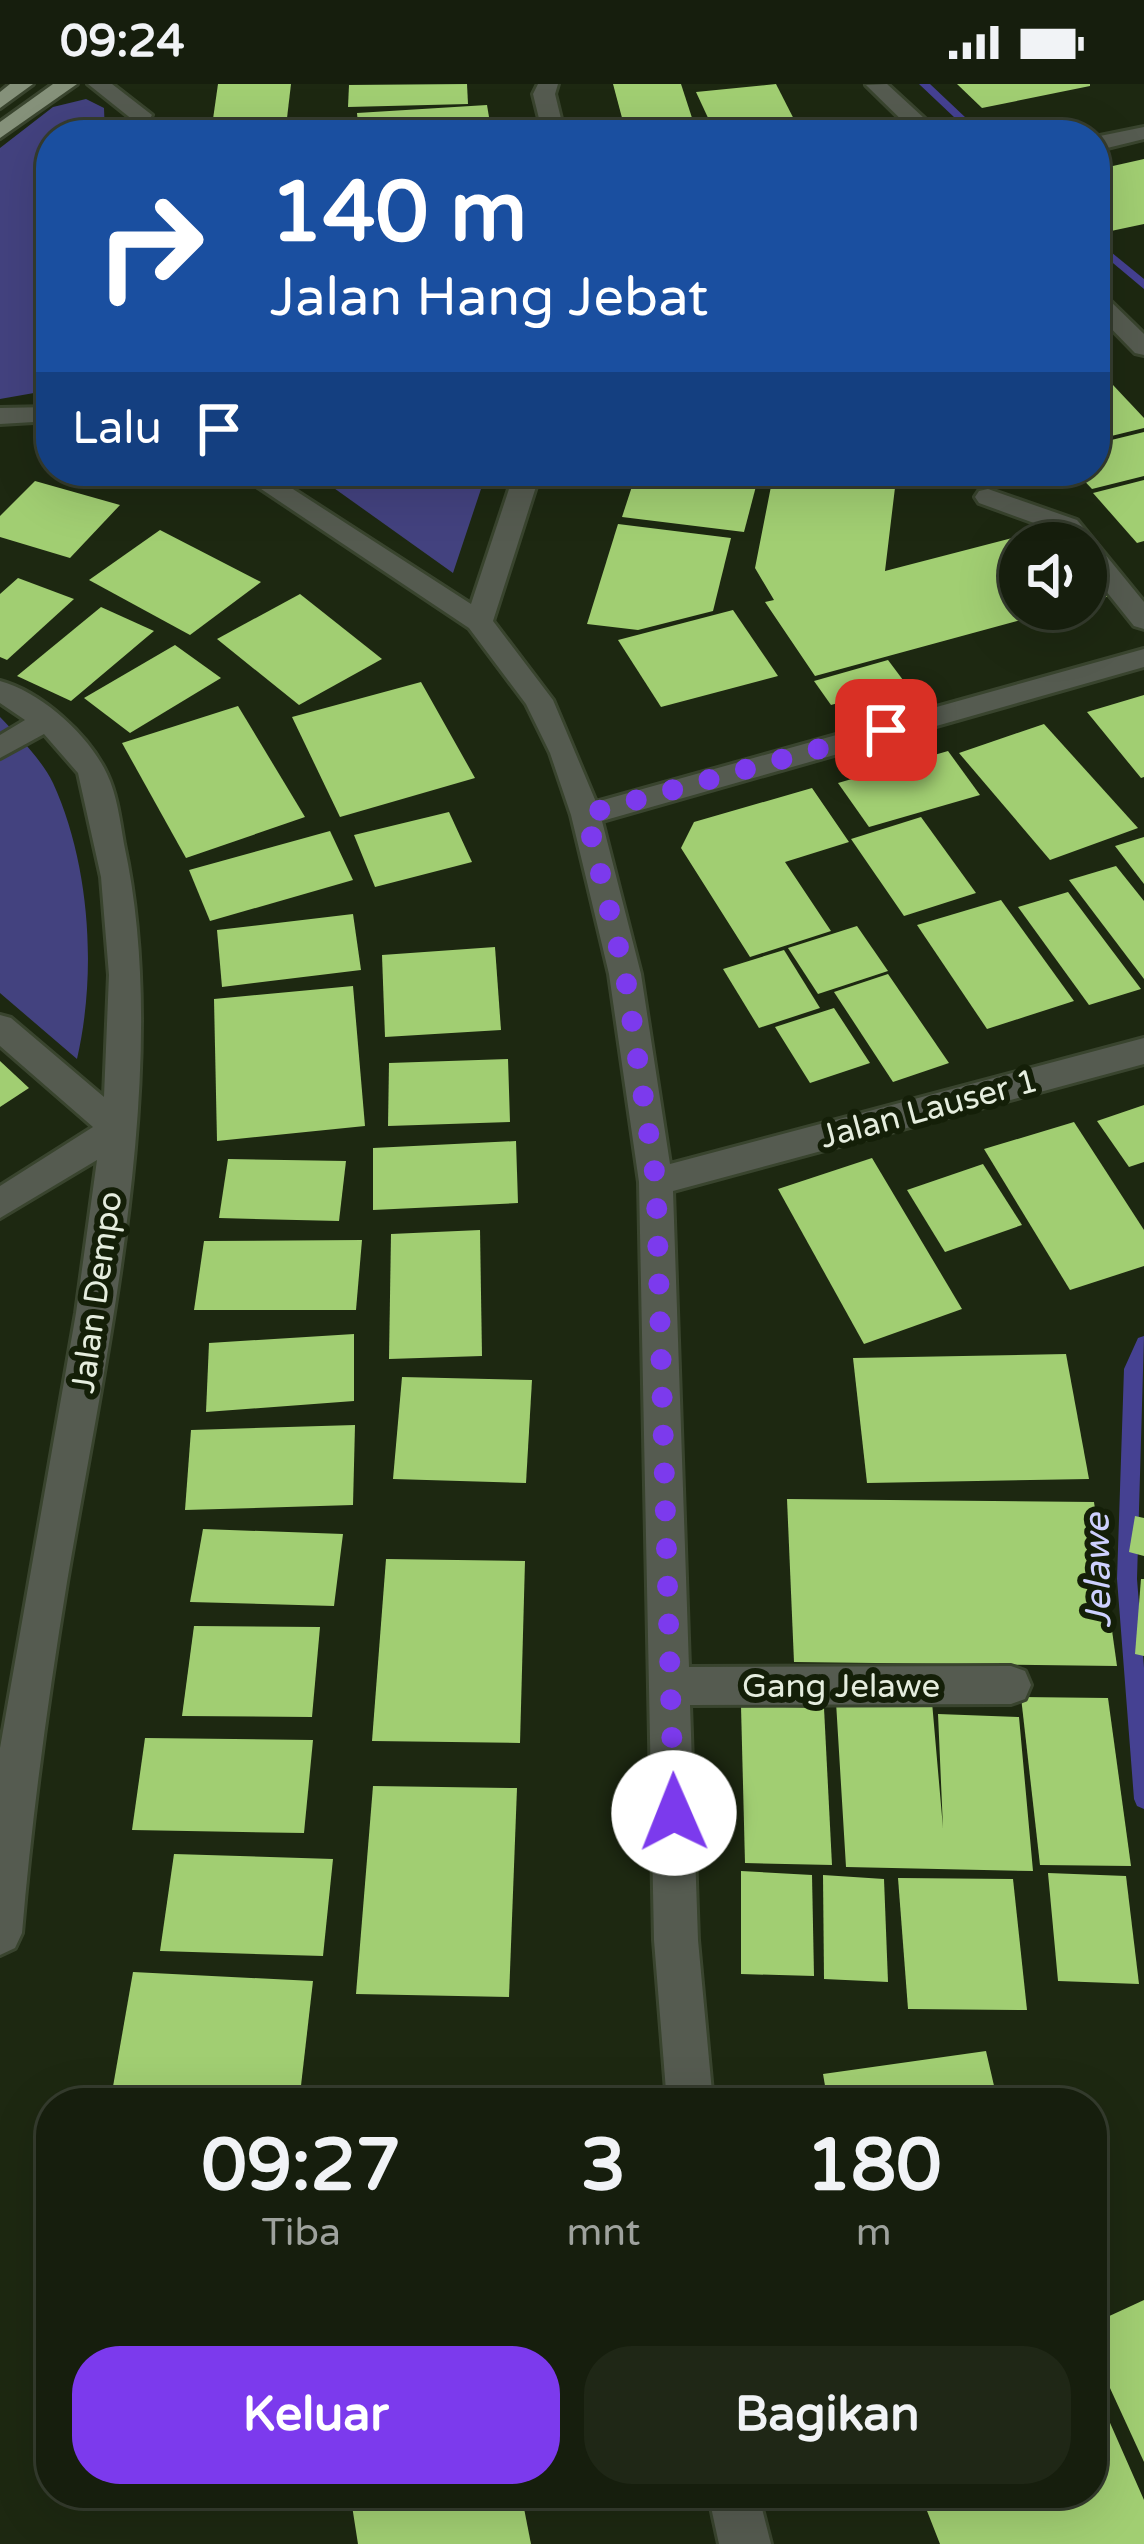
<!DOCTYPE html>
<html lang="id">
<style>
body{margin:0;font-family:"Varela Round",sans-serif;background:#1f2716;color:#f1f3f6;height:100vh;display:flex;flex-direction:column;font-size:45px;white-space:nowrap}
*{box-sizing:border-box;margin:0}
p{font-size:39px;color:#9ea29d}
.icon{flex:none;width:66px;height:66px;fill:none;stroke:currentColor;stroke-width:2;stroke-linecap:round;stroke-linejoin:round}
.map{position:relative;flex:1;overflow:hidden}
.drawer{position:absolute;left:36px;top:2004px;width:1071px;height:420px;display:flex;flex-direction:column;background:#161e0d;border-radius:48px;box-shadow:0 12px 48px #0002,0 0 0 3px #353c2e}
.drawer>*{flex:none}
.banner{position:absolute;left:36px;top:36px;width:1074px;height:366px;border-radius:48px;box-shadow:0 12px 48px #0002,0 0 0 3px #353c2e;background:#1a4fa0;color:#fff;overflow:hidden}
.controls{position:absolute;left:999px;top:438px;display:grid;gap:24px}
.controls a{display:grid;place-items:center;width:108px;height:108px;border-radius:50%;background:#161e0d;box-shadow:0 12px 48px #0002,0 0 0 3px #353c2e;font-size:60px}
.pin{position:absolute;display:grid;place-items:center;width:102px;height:102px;color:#fff;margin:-51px;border-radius:24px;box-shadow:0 6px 18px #0006}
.me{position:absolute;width:132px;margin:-66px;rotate:359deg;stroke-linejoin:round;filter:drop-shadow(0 0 9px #0008)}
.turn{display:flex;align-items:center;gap:42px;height:252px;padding:0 36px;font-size:54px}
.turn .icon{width:156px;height:156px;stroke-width:2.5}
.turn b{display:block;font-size:84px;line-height:102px}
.then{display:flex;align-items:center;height:114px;padding:0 36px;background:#0003;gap:24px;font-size:45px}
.eta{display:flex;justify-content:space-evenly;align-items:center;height:204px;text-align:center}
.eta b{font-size:72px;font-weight:800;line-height:84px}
.primary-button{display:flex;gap:24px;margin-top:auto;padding:24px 36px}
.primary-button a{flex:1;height:138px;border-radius:48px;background:#7c3aed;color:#fff;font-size:48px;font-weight:800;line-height:138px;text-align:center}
.primary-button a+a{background:#1f2716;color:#f1f3f6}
.status{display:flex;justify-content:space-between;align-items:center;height:84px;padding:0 60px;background:#161e0d;direction:ltr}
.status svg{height:33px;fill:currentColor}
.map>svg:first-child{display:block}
.green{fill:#43427f}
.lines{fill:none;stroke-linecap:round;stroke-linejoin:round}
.stream{fill:#454192;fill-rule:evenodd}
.building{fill:#a1ce72}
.minor-casing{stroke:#39442e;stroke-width:6}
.major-casing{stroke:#39442e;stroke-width:6}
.minor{fill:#555b50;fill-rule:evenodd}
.major{fill:#85917a;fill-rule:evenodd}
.route{stroke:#7c3aed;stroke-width:21;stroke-dasharray:0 37.8}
.labels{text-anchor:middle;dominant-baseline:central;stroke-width:12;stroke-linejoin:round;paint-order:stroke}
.street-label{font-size:33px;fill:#e5edde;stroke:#141f08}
.water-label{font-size:36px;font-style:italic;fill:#cdd0fe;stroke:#141f08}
</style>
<div class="status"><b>09:24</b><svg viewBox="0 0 49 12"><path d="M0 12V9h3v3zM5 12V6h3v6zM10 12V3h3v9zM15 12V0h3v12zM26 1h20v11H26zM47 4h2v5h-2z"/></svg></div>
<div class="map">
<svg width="1144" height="2460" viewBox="0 0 1144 2460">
<rect width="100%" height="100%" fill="#1d2811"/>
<g class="green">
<path d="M86,15L104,24L105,51H51V306L0,315V64L53,23Z"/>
<path d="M310,387H487L453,489Z"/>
<path d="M0,633C17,651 42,676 53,699C90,780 97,888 77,975L0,909Z"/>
</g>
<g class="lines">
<g class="stream">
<path d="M919,0H930L984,51H973Z"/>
<path d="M1095,155L1144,195V205L1095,164Z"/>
<path d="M1144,1252L1137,1495L1144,1584V1725L1137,1722L1134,1715L1117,1495L1124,1285L1138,1254Z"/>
</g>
</g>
<g class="building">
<path d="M218,0H291L287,34L213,35Z"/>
<path d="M467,0L468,20L348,23L349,1Z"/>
<path d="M613,0H681L694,40L625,45Z"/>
<path d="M776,0L802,51H716L696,8Z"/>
<path d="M957,0H1090V2L982,24Z"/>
<path d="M487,21L492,51H359L357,29Z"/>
<path d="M1144,75V140L1111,147L1095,132V86Z"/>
<path d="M1113,301L1144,334V344L1095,356V305Z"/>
<path d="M1144,348V392L1092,405L1075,387H1095V360Z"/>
<path d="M637,387H760L744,448L622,433Z"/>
<path d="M774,387H897L885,487L1055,443L1068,459H1020V525L1057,526L815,592L765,518L774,516L755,484Z"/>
<path d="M1144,396V457L1137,459L1093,409Z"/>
<path d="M35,397L120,421L70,474L0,453V432Z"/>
<path d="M618,440L731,454L713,527L638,546L587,540Z"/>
<path d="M160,446L261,498L190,551L89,496Z"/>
<path d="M1086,479L1113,511L1086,519Z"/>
<path d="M18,494L74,515L7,576L0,573V510Z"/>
<path d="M300,510L382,575L299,621L217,555Z"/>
<path d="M101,523L154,547L71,617L17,592Z"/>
<path d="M733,526L778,592L661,623L618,556Z"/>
<path d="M175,561L221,594L130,649L84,614Z"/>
<path d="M888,576L906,600L831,621L814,597Z"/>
<path d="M421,598L475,694L340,733L292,633Z"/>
<path d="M1144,611V693L1141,694L1087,628Z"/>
<path d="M238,622L305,733L186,774L122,659Z"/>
<path d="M1044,640L1138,744L1050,776L959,669Z"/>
<path d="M948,667L980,711L869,743L838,699Z"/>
<path d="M812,704L849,758L785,778L831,847L750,873L681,764L694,738Z"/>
<path d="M449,728L472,778L375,803L354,751Z"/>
<path d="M921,733L976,809L904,832L851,755Z"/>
<path d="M330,747L353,796L210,837L189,786Z"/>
<path d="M1144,753V800L1115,762Z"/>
<path d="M1116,782L1144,817V895L1069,796Z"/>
<path d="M1068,808L1141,905L1089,921L1018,823Z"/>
<path d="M1001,816L1074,917L987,945L917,841Z"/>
<path d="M353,830L361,886L222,903L217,846Z"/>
<path d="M857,842L888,887L818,910L788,864Z"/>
<path d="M495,863L501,946L385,953L382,871Z"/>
<path d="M784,866L820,924L759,944L723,885Z"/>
<path d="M888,890L949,979L893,998L834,908Z"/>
<path d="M353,902L365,1042L217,1057L214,915Z"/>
<path d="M834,924L870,979L810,999L775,943Z"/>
<path d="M508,975L510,1038L388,1042L389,979Z"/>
<path d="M0,977L29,1004L0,1023Z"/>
<path d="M1144,1021V1078L1129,1083L1097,1037Z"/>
<path d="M1074,1038L1144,1146V1182L1070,1206L984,1065Z"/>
<path d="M516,1057L518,1119L373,1126V1064Z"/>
<path d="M872,1074L962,1225L864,1260L778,1105Z"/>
<path d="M228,1075L346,1077L339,1137L219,1134Z"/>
<path d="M983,1080L1022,1141L945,1168L907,1106Z"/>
<path d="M480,1146L482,1272L389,1275L391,1150Z"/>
<path d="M362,1156L356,1226H194L204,1157Z"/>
<path d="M354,1250V1317L206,1328L209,1259Z"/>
<path d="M1066,1270L1089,1395L867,1399L853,1274Z"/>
<path d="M402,1293L532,1296L526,1399L393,1395Z"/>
<path d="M355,1341L353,1421L185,1426L191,1346Z"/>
<path d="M787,1415L1094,1418L1117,1582L794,1578Z"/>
<path d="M1135,1432L1144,1434V1472L1129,1468Z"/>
<path d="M203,1445L343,1450L334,1522L190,1518Z"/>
<path d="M386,1475L525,1477L520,1659L372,1657Z"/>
<path d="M1141,1495H1144V1572L1135,1570Z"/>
<path d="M194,1542L320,1543L312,1633L182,1632Z"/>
<path d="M1021,1613L1108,1614L1131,1782L1040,1781Z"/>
<path d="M836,1618H932L943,1744L938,1630L1019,1633L1033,1787L846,1783Z"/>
<path d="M741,1622L824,1624L832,1781L745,1779Z"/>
<path d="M145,1654L313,1656L304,1749L132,1746Z"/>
<path d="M373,1702L517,1704L509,1913L356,1910Z"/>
<path d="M174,1770L333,1775L323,1872L160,1867Z"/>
<path d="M741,1787L812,1791L814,1892L741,1890Z"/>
<path d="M1048,1789L1126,1792L1139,1900L1058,1897Z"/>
<path d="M823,1791L884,1795L888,1898L824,1895Z"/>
<path d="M898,1794L1013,1795L1027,1926L908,1925Z"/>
<path d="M133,1888L313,1897L299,2019L111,2014Z"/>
<path d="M986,1967L998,2019H828L823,1990Z"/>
<path d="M1144,2216V2378L1092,2265V2240Z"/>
<path d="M1092,2298L1144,2416V2460H940L920,2409H1092Z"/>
<path d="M350,2409H521L531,2460H358Z"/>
</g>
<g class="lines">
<defs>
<g id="minor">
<path d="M88,0H112L152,31L149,36H133Z"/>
<path d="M538,0H558L555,10L565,51H543L533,10Z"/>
<path d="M887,0L937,46L940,51H917L866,1Z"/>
<path d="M1144,43V55L1095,67V53Z"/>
<path d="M1095,208L1103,210L1144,250V271L1135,269L1095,228Z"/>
<path d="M51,323V337L0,340V324Z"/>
<path d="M234,387H265L471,520L515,387H541L493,537L553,616L596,718L1144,565V583L602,737L641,890L670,1080L1144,954V980L673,1107L689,1583L1011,1582L1025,1587L1031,1601L1025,1615L1011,1620L690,1621L698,1856L713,2019H667L654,1856L639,1098L609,890L571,731L550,669L526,620L469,544Z"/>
<path d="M988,405L1077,436L1144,518V545L1134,542L1086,482V459H1068L1059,448L979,419L975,413L979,407Z"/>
<path d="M0,597C41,608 89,651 107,690C117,711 120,737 124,760C173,985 105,1271 67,1498C48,1615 32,1731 22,1849L15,1864L0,1871V1664L76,1229L97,1076L0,1134V1102L93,1043L0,962V931L11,934L104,1013L109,891L101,793L78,689L44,650L0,674V651L25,636L0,619Z"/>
<path d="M708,2409H758L771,2460H719Z"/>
</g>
<g id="major">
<path d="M10,0H33L0,24V8Z"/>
<path d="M53,0H77L0,54V38Z"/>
</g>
</defs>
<use href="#minor" class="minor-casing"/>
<use href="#major" class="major-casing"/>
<use href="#minor" class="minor"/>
<use href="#major" class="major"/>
</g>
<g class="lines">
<path class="route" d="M674,1729L656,1098L625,890L586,730L886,646"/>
</g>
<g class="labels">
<g class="street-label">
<text transform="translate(929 1025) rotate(-15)">Jalan Lauser 1</text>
<text transform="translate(97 1208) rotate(-82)">Jalan Dempo</text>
<text x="841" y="1602">Gang Jelawe</text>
</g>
<g class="water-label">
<text transform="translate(1098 1487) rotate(-91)">Jelawe</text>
</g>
</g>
</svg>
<div class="controls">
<a><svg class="icon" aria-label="sound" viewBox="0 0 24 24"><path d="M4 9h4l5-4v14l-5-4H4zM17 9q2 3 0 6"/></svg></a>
</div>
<div class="pin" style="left:886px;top:646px;background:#d93025"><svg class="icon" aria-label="arrive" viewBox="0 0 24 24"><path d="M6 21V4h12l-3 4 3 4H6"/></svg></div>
<svg class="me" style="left:674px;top:1729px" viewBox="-20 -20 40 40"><circle r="19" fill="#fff"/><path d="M0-13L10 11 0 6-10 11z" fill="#7c3aed"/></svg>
<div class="banner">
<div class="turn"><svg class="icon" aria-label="right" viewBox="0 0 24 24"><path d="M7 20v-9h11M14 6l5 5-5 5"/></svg><div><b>140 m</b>Jalan Hang Jebat</div></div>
<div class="then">Lalu<svg class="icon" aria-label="arrive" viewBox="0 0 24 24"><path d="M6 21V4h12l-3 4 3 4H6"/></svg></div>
</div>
<section class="drawer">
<div class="eta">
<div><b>09:27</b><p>Tiba</p></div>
<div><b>3</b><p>mnt</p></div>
<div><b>180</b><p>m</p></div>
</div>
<div class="primary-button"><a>Keluar</a><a>Bagikan</a></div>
</section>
</div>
